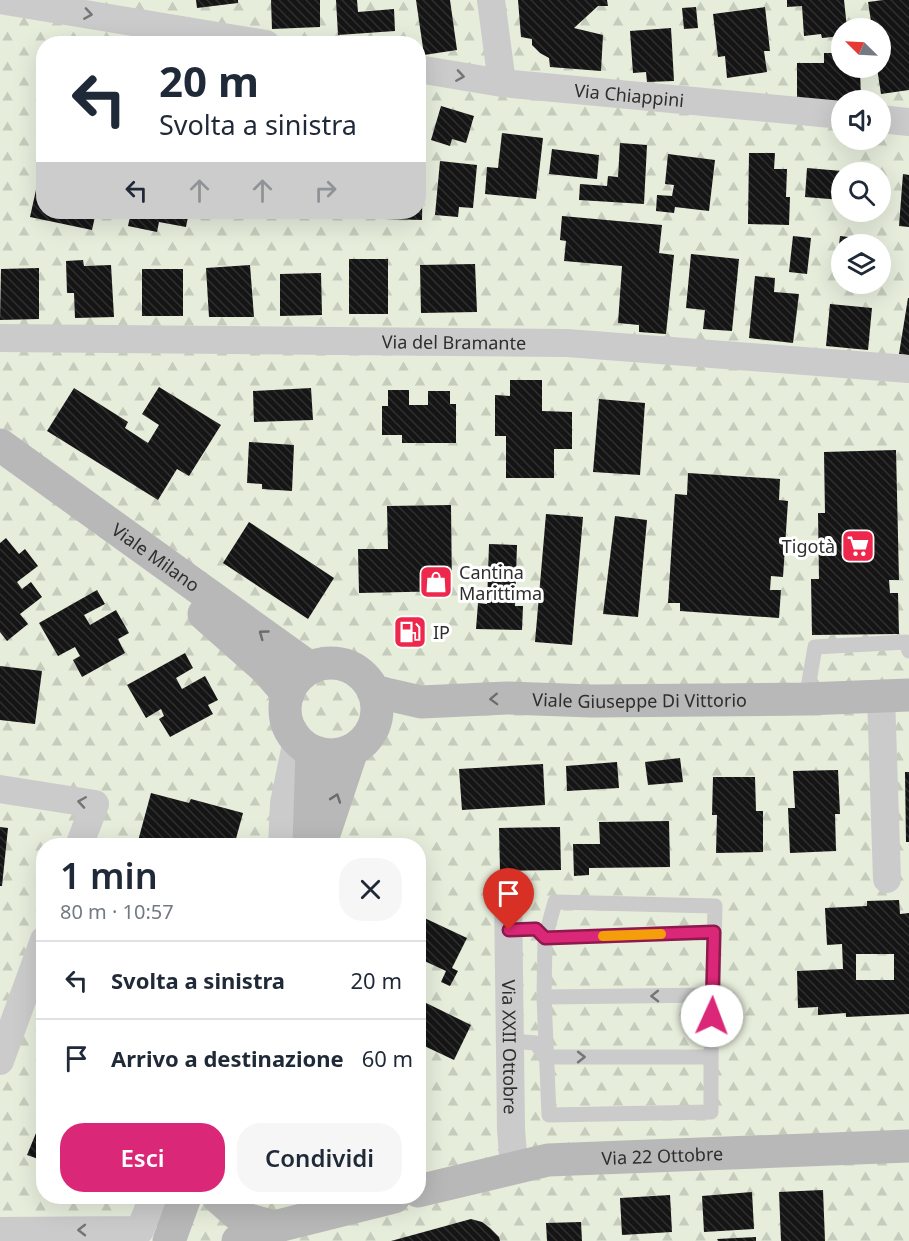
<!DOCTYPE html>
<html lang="it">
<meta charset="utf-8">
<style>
body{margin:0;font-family:"Noto Sans",sans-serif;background:#f6f6f7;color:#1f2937;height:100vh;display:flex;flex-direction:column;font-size:22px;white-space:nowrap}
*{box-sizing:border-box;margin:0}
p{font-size:20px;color:#747a83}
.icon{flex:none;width:33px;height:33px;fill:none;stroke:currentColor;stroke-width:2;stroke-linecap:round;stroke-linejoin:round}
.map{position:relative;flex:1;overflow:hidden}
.side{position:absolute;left:36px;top:838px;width:390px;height:366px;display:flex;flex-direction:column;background:#fff;border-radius:24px;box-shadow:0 6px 24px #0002}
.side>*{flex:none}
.guide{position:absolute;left:36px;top:36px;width:390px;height:183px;border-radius:24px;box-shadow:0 6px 24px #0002;background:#fff;color:#1f2937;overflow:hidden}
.needle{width:39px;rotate:294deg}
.buttons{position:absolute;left:831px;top:18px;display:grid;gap:12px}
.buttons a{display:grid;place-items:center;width:60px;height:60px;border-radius:50%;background:#fff;box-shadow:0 6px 24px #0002;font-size:30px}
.pin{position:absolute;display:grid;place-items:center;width:51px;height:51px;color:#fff;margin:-62px -26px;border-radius:50% 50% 50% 0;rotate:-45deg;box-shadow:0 0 6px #0007}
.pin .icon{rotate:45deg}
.me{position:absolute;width:66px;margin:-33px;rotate:2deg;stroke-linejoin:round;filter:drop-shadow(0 0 4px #0008)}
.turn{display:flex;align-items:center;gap:21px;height:126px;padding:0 24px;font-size:27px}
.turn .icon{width:78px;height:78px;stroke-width:2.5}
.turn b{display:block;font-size:42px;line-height:51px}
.lanes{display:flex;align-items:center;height:57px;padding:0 24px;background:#0003;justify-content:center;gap:30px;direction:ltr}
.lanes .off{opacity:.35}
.round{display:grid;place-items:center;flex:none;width:63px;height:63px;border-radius:24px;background:#f6f6f7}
.overview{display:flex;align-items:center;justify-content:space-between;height:102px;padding:0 24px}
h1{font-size:36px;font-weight:600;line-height:45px}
.primary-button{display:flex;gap:12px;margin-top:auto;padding:12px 24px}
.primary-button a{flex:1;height:69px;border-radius:24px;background:#db2777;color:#fff;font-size:24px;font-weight:600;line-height:69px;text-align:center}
.primary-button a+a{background:#f6f6f7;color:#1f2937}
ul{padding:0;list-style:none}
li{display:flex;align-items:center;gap:18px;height:78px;padding:0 24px;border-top:2px solid #e0e1e3}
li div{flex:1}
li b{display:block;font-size:22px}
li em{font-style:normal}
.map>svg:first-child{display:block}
.forest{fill:url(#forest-firs);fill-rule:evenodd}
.building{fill:url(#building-back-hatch);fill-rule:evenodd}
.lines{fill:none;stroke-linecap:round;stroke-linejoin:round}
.lane{stroke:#cbcbcb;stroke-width:15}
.street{stroke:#cbcbcb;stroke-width:28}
.secondary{stroke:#b8b8b8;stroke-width:33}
.oneway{stroke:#757575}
.oneway2{stroke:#6c6c6c}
.route-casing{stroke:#8e194d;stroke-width:15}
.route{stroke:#db2777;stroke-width:10}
.slow{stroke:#f59e0b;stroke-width:10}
.labels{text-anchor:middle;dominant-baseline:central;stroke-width:6;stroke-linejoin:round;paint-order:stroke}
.street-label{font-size:18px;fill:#2e2e2e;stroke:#fff}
.poi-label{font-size:18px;fill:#2e2e2e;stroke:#fff;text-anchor:start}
</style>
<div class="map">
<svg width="909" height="1241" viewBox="0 0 909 1241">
<defs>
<pattern id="forest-firs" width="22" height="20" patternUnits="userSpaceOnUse" patternTransform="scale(1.5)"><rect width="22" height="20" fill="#e6eddb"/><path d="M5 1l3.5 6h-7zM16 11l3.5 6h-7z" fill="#c6ccbc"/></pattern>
<pattern id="building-back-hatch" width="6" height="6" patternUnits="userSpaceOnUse" patternTransform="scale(1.5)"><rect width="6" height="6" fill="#151515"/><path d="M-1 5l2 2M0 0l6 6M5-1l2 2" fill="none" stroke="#2f2f2f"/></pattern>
</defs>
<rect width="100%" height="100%" fill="#fff"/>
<path class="forest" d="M0,0H909V1241H0ZM842,28H880V68H842ZM44,44H418V212H44ZM842,100H880V140H842ZM842,172H880V212H842ZM842,244H880V284H842ZM44,846H418V1197H44Z"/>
<g class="building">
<path d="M196,0H238V3L197,8Z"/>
<path d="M271,0H320V27L272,29Z"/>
<path d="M336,0H357L358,12L394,9L395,31L338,35Z"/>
<path d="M416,0H450L457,50L424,55Z"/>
<path d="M518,0H607L608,6H598L574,28L603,35L601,71L550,67L549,58L540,53L532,45V39L521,37Z"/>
<path d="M787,0H844L847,28H842V36L822,38L821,34L804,36L802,6L787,7Z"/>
<path d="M883,0H909V90L881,94L877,68H880V28H872L868,2Z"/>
<path d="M696,7L698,28L684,29L682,8Z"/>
<path d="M765,7L770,51H764L767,72L727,78L725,56L718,57L713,14Z"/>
<path d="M671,28L674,81L647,82L646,72L633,73L630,31Z"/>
<path d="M824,53H842V68H860L861,100L797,103V63H824Z"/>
<path d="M441,106L474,116L466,143L452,139L450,146L431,140Z"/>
<path d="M502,133L543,138L536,199L485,194L487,167L498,168Z"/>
<path d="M620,143L647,145L644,204L579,200L580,184L607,186L608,176L618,177Z"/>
<path d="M552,149L599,155L597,179L549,174Z"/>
<path d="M749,153H775L774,169H787L786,197H790L789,225L748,224Z"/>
<path d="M668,154L715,160L709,211L675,207L674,213L656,211L657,195L672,196L674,185L665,184Z"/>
<path d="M440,161L477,165L473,208L459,207L458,217L435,215Z"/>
<path d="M418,163H423L422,220L384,219V212H418Z"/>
<path d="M807,168L842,171V200L805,197Z"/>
<path d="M903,174L909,175V227L899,226Z"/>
<path d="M42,186L44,212H96L92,230L30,217L36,190L41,191Z"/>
<path d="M131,212H189L186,227L159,222L157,232L128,226Z"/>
<path d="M190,212H215L214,217Z"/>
<path d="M562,216L662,225L659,253L674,255L666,334L639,332V325L618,323L622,266L564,261L566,241L560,240Z"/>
<path d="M793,236L811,238L807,274L789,272Z"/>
<path d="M840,236L875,240V244H842V280L835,279Z"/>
<path d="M691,254L739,259L732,331L703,329L705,310L686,308Z"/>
<rect x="349" y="259" width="39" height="55"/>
<path d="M83,260L84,266L111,265L114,317L75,318L74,293H67L66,261Z"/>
<path d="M475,264L477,312L421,313L420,265Z"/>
<path d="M250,265L254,317H209L206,268Z"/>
<path d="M39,268V319L0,320L1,269Z"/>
<rect x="142" y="269" width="41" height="47"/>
<path d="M321,273L322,315L280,316V274Z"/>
<path d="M755,276L775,278L774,292L799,294L793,343L749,338Z"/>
<path d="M908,298H909V355L899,354Z"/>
<path d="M830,304L872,308L868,350L826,346Z"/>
<path d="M510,380H542V411L572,412V449H554V478H506V436H495V395L510,396Z"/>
<path d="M159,387L221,425L189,476L177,469L158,500L47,431L74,388L128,422L125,428L148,443L159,425L142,414Z"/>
<path d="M311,388L313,420L254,422L253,391Z"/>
<path d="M388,390H409V405H428V391H450V404H456V443H402V435H382V406H388Z"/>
<path d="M599,399L645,403L640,475L593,472Z"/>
<path d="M249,442L294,445L292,491L262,489V484L247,483Z"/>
<path d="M896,450L899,580H889L890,593H898L899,634L812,635L811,579H819L818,513H825L824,452Z"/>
<path d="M688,473L780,479L779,500L788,501L783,577L771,576L770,590H781L779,618L680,611V603H668L675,494L687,495Z"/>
<path d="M451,505L452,591L359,593L358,549H388L387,506Z"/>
<path d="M546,514L583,517L572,645L535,642Z"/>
<path d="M615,516L647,520L638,617L603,614Z"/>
<path d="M249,522L334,578L308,619L223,563Z"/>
<path d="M6,538L19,554L25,549L38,566L17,582L22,589L31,582L42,597L20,614L28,624L7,641L0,632V543Z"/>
<path d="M489,544L517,545L515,606H523L522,630L476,629L478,603L487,604Z"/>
<path d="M97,590L105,604L84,615L90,625L116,610L129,633L118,639L125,653L82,677L73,660L80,656L75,647L58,656L39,623Z"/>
<path d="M185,653L193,668L176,678L182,689L205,676L218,700L208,705L213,714L170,737L159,719L164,716L161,709L146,718L127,685Z"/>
<path d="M0,666L42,671L35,724L0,720Z"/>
<path d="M680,758L683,782L648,785L645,762Z"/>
<path d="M617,762L619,788L567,791L566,766Z"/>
<path d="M543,764L545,805L462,810L459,769Z"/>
<path d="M838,770L840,814H835L836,851L790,853L788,808H795L793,771Z"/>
<path d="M905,772H909V842H906Z"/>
<path d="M713,777H755L756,811H763V852L716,853L717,815H712Z"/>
<path d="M151,793L189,803L191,799L243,813L234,846H156L138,841Z"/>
<path d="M669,821L670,867L589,868V875L574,876L573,844H600L599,822Z"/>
<path d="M0,827L8,828L2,886H0Z"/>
<path d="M560,827L561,870L500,871L499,828Z"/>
<path d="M899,900L900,914L909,913V1014L846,1017V1013L818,1015V1007L798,1008L797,971L843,969L842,944L827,945L825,908L867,906V901ZM856,954H894V980H856Z"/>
<path d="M418,915L467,938L452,968L458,971L450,986L441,982L446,971L418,958Z"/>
<path d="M418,999L471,1025L454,1060L418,1043Z"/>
<path d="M43,1116H44V1161L27,1155Z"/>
<path d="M823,1190L825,1241H781L779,1192Z"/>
<path d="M752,1192L754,1229L704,1232L702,1196Z"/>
<path d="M670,1195L672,1232L622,1235L620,1198Z"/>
<path d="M471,1219L482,1222L490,1228L499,1237L500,1241H391Z"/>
<path d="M581,1222L582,1241H547L546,1223Z"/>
<path d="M756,1237V1241H718L717,1239Z"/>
</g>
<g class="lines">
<g class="lane">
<path d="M806,699L815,647L906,642L909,651"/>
<path d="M555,902L715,906L711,1057V1112L549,1115L544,997L545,938Z"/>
<path d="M509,930L536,929L545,938L714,932"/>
<path d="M544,997L713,995"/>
<path d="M510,1041L536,1043L545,1057H711"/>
</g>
<g class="street">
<path d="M0,0L266,44"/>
<path d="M491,0L502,83"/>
<path id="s1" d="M418,69L502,83L842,115"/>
<path d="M880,119L909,122"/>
<path id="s2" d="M0,338L567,343L909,369"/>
<path d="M881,696L887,879"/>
<path d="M0,789L95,804L79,846"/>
<path d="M282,846L284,803L297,740"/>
<path id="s3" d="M508,893L511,1129L514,1167"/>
<path d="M0,1061L44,940"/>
<path d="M0,1231L140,1230L153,1197"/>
</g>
<g class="secondary">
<path id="s4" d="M0,445L310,668"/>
<path d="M204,614L266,669L288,694"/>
<circle cx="331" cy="709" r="46"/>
<path id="s5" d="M373,691L421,702L507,698L592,701L806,699L909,695"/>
<path d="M309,845L312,751"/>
<path d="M320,846L352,750"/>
<path id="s6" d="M418,1191L548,1160L909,1146"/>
<path d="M218,1197L242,1218L274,1227"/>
<path d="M169,1241L185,1197"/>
<path d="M238,1241L274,1227L394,1197"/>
</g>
</g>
<defs><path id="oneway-chevron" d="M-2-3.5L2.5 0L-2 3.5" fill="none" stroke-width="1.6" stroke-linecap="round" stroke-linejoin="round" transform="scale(1.5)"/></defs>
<g class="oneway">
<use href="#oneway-chevron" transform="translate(88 14) rotate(9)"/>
<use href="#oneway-chevron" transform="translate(460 76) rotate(9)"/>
<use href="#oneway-chevron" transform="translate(82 802) rotate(-171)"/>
<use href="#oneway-chevron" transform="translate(655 996) rotate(179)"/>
<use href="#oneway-chevron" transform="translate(581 1057)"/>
<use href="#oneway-chevron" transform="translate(82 1230) rotate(180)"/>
</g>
<g class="oneway2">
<use href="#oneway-chevron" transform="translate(263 634) rotate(-144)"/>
<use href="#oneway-chevron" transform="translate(494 699) rotate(178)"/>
<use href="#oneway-chevron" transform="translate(336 798) rotate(-71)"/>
</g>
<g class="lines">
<defs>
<path id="route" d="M509,930L536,929L545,938L714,932L712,1016"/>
</defs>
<use href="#route" class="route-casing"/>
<use href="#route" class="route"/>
<path class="slow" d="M603,936L661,934"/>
</g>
<defs>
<symbol id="supermarket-square" viewBox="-11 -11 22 22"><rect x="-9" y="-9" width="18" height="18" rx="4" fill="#ee284c" stroke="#fff"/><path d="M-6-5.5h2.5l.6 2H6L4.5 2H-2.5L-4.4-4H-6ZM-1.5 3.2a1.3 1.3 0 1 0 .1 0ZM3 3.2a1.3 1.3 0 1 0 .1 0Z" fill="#fff"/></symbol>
<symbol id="shop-square" viewBox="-11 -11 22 22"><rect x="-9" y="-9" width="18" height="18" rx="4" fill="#ee284c" stroke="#fff"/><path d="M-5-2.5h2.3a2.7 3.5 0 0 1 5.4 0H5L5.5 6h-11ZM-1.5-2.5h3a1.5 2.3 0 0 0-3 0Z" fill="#fff"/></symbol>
<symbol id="fuel-square" viewBox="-11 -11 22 22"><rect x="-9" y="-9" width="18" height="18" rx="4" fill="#ee284c" stroke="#fff"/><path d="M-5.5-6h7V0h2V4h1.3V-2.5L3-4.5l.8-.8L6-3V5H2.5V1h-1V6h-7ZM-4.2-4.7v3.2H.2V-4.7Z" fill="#fff"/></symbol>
</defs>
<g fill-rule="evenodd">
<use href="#supermarket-square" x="839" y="527" width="38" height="38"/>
<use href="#shop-square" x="417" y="563" width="38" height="38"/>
<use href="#fuel-square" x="391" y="613" width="38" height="38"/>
</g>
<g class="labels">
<g class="street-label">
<text stroke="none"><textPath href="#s1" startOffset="213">Via Chiappini</textPath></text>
<text stroke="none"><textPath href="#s2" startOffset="454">Via del Bramante</textPath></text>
<text stroke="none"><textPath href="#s4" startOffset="192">Viale Milano</textPath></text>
<text stroke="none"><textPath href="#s5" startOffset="268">Viale Giuseppe Di Vittorio</textPath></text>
<text stroke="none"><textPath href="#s3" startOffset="154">Via XXII Ottobre</textPath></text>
<text stroke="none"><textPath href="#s6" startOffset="248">Via 22 Ottobre</textPath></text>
</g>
<g class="poi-label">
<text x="835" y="546" text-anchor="end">Tigotà</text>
<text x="459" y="572">Cantina<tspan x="459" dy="21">Marittima</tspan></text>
<text x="433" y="632">IP</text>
</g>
</g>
</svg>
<div class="buttons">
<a><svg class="needle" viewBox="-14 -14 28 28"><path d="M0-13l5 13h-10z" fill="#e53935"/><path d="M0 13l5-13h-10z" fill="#747a83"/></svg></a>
<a><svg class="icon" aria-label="sound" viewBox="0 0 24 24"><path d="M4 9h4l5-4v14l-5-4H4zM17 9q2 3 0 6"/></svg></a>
<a><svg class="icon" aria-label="search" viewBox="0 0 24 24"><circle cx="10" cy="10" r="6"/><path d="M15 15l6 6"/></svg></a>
<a><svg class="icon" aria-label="layers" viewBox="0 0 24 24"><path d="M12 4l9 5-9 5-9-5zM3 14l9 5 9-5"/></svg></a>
</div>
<div class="pin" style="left:509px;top:930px;background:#d93025"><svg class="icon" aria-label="arrive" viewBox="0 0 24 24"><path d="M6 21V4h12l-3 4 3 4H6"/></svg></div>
<svg class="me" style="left:712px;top:1016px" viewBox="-20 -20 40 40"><circle r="19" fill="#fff"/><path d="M0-13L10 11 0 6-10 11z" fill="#db2777"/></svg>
<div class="guide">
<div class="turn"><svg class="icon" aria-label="left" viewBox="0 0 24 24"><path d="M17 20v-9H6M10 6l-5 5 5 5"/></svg><div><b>20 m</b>Svolta a sinistra</div></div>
<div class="lanes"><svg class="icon" aria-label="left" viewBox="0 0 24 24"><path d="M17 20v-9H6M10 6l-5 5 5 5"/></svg><svg class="icon off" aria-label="ahead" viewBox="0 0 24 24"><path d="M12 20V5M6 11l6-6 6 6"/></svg><svg class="icon off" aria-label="ahead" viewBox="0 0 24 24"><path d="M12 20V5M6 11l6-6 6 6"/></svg><svg class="icon off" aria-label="right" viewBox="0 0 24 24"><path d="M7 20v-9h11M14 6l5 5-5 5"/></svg></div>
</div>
<section class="side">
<div class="overview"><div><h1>1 min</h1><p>80 m · 10:57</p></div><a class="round"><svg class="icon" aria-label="close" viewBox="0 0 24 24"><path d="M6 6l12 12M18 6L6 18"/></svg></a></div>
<ul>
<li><svg class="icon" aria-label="left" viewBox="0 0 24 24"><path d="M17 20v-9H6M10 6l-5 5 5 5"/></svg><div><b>Svolta a sinistra</b></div><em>20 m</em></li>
<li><svg class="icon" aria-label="arrive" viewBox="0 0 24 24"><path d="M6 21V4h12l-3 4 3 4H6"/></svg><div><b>Arrivo a destinazione</b></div><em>60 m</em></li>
</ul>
<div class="primary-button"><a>Esci</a><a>Condividi</a></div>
</section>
</div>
